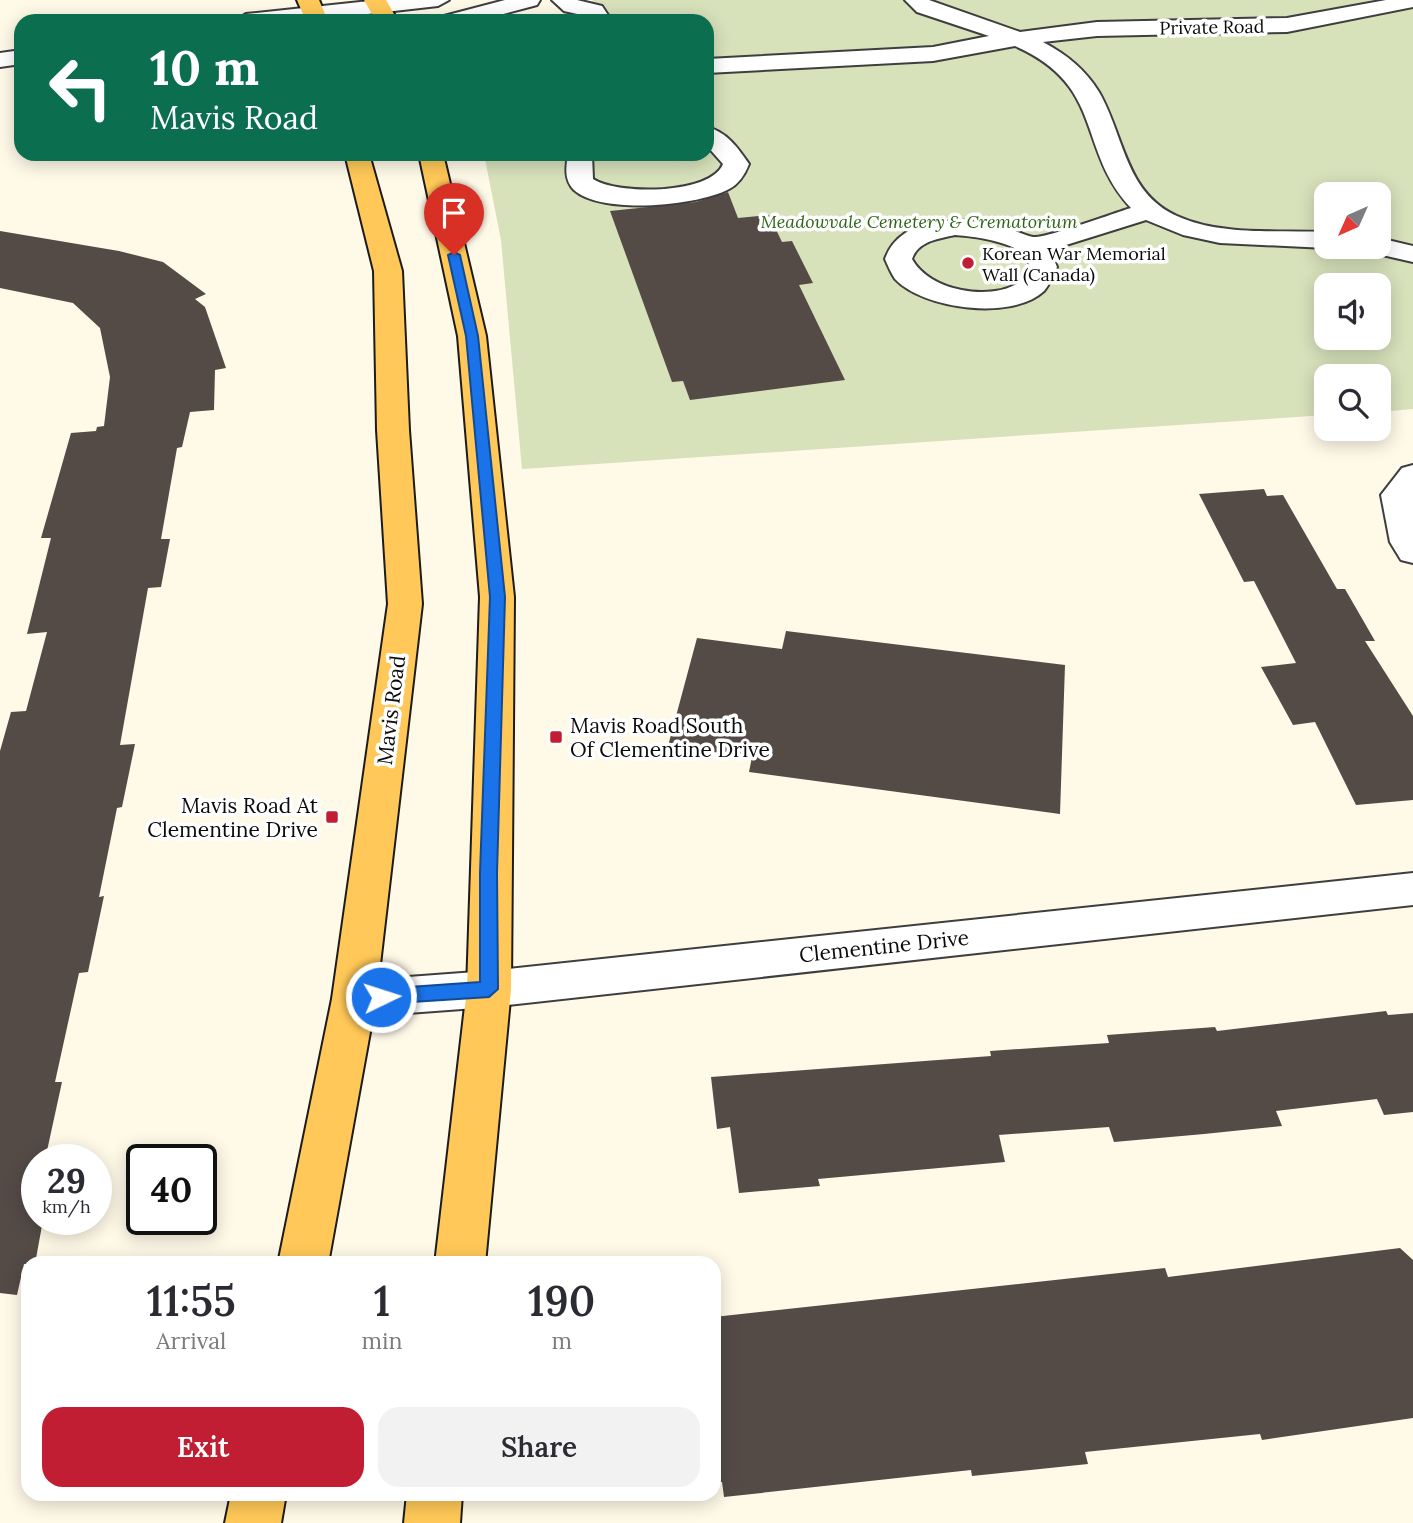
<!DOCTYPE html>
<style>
body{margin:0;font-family:Lora,serif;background:#f2f2f3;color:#2b2b33;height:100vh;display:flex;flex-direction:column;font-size:26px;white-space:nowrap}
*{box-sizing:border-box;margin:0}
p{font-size:23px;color:#7c7c81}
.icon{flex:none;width:38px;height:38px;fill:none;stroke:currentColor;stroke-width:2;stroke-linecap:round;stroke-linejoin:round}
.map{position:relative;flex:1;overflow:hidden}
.panel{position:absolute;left:21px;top:1256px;width:700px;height:245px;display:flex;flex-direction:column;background:#fff;border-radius:21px;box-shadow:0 4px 18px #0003}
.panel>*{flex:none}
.banner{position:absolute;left:14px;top:14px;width:700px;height:147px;border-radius:21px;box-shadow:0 4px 18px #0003;background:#0b6e4f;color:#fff;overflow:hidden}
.needle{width:46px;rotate:225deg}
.controls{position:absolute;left:1314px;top:182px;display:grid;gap:14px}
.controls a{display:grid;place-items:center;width:77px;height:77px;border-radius:14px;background:#fff;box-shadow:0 4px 18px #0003;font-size:35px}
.speed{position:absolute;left:21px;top:1144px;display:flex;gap:14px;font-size:35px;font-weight:700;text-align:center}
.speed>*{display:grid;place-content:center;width:91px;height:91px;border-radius:50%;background:#fff;box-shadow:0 4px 18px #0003;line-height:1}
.speed small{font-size:18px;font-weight:400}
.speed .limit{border:4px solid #111;border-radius:10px;background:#fff;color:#111}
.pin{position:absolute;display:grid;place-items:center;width:60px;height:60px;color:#fff;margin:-72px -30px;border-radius:50% 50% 50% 0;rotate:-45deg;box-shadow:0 0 7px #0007}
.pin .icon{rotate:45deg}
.me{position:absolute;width:77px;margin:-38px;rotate:86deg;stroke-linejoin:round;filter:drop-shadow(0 0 5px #0008)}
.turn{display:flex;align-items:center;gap:24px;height:147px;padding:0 21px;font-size:32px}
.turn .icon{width:91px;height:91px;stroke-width:2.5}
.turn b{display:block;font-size:49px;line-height:60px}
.eta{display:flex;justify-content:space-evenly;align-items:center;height:119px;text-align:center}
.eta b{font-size:42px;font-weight:600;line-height:49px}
.button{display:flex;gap:14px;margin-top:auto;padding:14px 21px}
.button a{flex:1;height:80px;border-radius:21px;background:#c11d33;color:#fff;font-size:28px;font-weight:600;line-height:80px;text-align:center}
.button a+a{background:#f2f2f3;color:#2b2b33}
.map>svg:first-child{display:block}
.cemetery{fill:#d7e1ba;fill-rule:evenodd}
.building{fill:#544b47}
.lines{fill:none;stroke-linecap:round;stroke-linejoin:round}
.minor-casing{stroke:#3e3e3e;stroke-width:4}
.major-casing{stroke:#1c1c1c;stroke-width:4}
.minor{fill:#fff;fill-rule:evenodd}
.major{fill:#ffc858;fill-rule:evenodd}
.route{fill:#1a73e8;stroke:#114b97;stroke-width:2}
.poi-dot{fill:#c11d33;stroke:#fff;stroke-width:2.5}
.labels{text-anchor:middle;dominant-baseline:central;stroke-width:7;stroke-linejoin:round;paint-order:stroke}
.far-street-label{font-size:18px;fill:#0b0b0b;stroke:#fff}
.far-park-label{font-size:18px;font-style:italic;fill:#2f6519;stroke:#fff}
.far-poi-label{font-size:18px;fill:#0b0b0b;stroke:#fff;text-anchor:start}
.street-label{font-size:21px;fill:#0b0b0b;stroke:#fff}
.poi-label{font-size:21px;fill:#0b0b0b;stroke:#fff;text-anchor:start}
</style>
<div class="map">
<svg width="1413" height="1523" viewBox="0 0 1413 1523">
<rect width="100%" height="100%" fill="#fff9e8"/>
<path class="cemetery" d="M594,0H1413V409L1379,412V376H1326V415L522,469L501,240L484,154H707V21H546ZM1326,194H1379V247H1326ZM1326,285H1379V338H1326Z"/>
<g class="building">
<path d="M728,192L738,218L769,215L782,242L792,241L813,283L799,285L845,380L690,400L683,381L672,382L610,211L696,202Z"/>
<path d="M0,231L119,251L163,262L206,294L195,299L205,307L226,368L215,370L214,410L190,412L182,447L177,448L161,539H170L161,587L148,588L120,745L135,744L122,807L117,808L99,897L104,896L88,972L79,973L55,1082H62L45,1160H37V1201L33,1220H43L35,1264H24L17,1295L0,1293V751L11,712L26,711L47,632L27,634L51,538H41L71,433L96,431L97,427L104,426L110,377L100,328L73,303L0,288Z"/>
<path d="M1264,489L1267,496L1283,495L1337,589H1345L1375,641H1365L1413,716V800L1356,805L1315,722L1293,725L1261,667L1296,663L1254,581L1244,582L1199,494Z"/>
<path d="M786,631L1065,665L1060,814L749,772L752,757L668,746L697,638L782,649Z"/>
<path d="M1386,1011L1388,1015L1413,1013V1112L1384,1115L1377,1099L1276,1111L1282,1126L1204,1134L1114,1142L1109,1127L999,1135L1005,1162L818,1179L820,1186L739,1193L730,1127L717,1129L711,1077L991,1056L990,1051L1109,1043L1107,1035L1215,1027L1217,1031Z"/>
<path d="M1400,1248L1413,1260V1418L1262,1440L1260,1434L1085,1452L1088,1464L972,1476L971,1470L724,1497L722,1482L714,1483V1317L1165,1268L1168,1277Z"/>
</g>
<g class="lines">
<defs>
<g id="minor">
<path d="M379,0H449L438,6L306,21H235L246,14Z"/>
<path d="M505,0H540L537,5L477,21H441L444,16Z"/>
<path d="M552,0H577L602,6L612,21H590L586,16L564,11Z"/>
<path d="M905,0H929L1020,32L1097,22L1287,18L1386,0H1413V7L1287,32L1097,36L1043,42C1066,54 1085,69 1099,92C1124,135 1125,193 1177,216C1221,236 1278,230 1326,232V247H1331L1326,248L1220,243L1183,235L1146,220L1050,250L1057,267C1053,275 1050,284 1044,291C1012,321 923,309 895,279C891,273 888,266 885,259C901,214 963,217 1002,226C1012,229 1023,235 1033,237C1045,239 1114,213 1131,208C1076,149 1106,86 1015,46L933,61L707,73V59L933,47L989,36L917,12ZM955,235C972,236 1033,243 1029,268C1028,273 1024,279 1020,282C991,302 929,291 912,259C918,241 938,239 955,235Z"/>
<path d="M21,50V64L0,67V53Z"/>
<path d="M707,127C727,132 738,148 749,164C745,174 739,184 729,189C698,206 601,215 574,190C564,180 566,167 568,154H592L593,179C617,195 711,195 723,164L707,146Z"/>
<path d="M1379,238L1413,246V262L1369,252L1366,247H1379Z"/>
<path d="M1413,465V563L1401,560L1390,542L1381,495L1402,468Z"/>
<path d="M1413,873V905L489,1007L354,1017L339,1012L332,999L339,986L354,981L489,971Z"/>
</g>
<g id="major">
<path d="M297,0H319L328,21H306Z"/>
<path d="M364,0H386L398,21H376Z"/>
<path d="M345,154H369L402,271L409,430L422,604L376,999L328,1264H278L332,999L388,604L377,430L374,271Z"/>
<path d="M419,154H443L486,336L514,597L511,989L485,1264H435L467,989L480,597L458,336Z"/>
<path d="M231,1494H286L281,1523H225Z"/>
<path d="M407,1494H462L460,1523H404Z"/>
</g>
</defs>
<use href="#minor" class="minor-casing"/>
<use href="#major" class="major-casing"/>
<use href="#minor" class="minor"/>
<use href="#major" class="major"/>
</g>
<path class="route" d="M454,252L460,255L478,336L505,597L497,873L498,989L489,997L381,1004L372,997L381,989L480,982V873L490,597L466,336L448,255Z"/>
<g class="poi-dot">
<circle cx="968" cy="263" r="7"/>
<rect x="549" y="730" width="14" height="14" rx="3.5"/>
<rect x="325" y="810" width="14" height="14" rx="3.5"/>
</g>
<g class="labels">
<g class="far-street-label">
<text transform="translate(1212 27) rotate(-1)">Private Road</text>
</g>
<g class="far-park-label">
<text x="919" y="221">Meadowvale Cemetery &amp; Crematorium</text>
</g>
<g class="far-poi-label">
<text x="982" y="253">Korean War Memorial<tspan x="982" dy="21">Wall (Canada)</tspan></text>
</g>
<g class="street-label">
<text transform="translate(391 710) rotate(-83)">Mavis Road</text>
<text transform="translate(884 946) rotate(-6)">Clementine Drive</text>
</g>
<g class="poi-label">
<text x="570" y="725">Mavis Road South<tspan x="570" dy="24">Of Clementine Drive</tspan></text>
<text x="318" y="805" text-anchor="end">Mavis Road At<tspan x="318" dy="24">Clementine Drive</tspan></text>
</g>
</g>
</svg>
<div class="controls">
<a><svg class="needle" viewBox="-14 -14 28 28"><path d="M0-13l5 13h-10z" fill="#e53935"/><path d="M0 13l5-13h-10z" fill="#7c7c81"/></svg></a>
<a><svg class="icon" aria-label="sound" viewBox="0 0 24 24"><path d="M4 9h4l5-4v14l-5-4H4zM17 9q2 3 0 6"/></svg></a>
<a><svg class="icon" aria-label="search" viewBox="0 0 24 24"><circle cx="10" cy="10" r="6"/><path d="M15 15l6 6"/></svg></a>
</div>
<div class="speed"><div>29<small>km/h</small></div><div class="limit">40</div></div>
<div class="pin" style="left:454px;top:255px;background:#d93025"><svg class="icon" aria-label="arrive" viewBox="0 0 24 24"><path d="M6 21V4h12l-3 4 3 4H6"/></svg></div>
<svg class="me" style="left:381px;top:997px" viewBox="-20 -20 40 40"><circle r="17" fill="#1a73e8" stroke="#fff" stroke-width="3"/><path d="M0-11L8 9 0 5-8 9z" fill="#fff"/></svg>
<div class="banner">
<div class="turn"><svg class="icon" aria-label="left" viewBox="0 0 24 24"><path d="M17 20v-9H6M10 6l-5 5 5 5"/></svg><div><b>10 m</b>Mavis Road</div></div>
</div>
<section class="panel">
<div class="eta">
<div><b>11:55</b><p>Arrival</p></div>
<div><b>1</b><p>min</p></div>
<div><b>190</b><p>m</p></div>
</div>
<div class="button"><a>Exit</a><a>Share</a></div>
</section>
</div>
